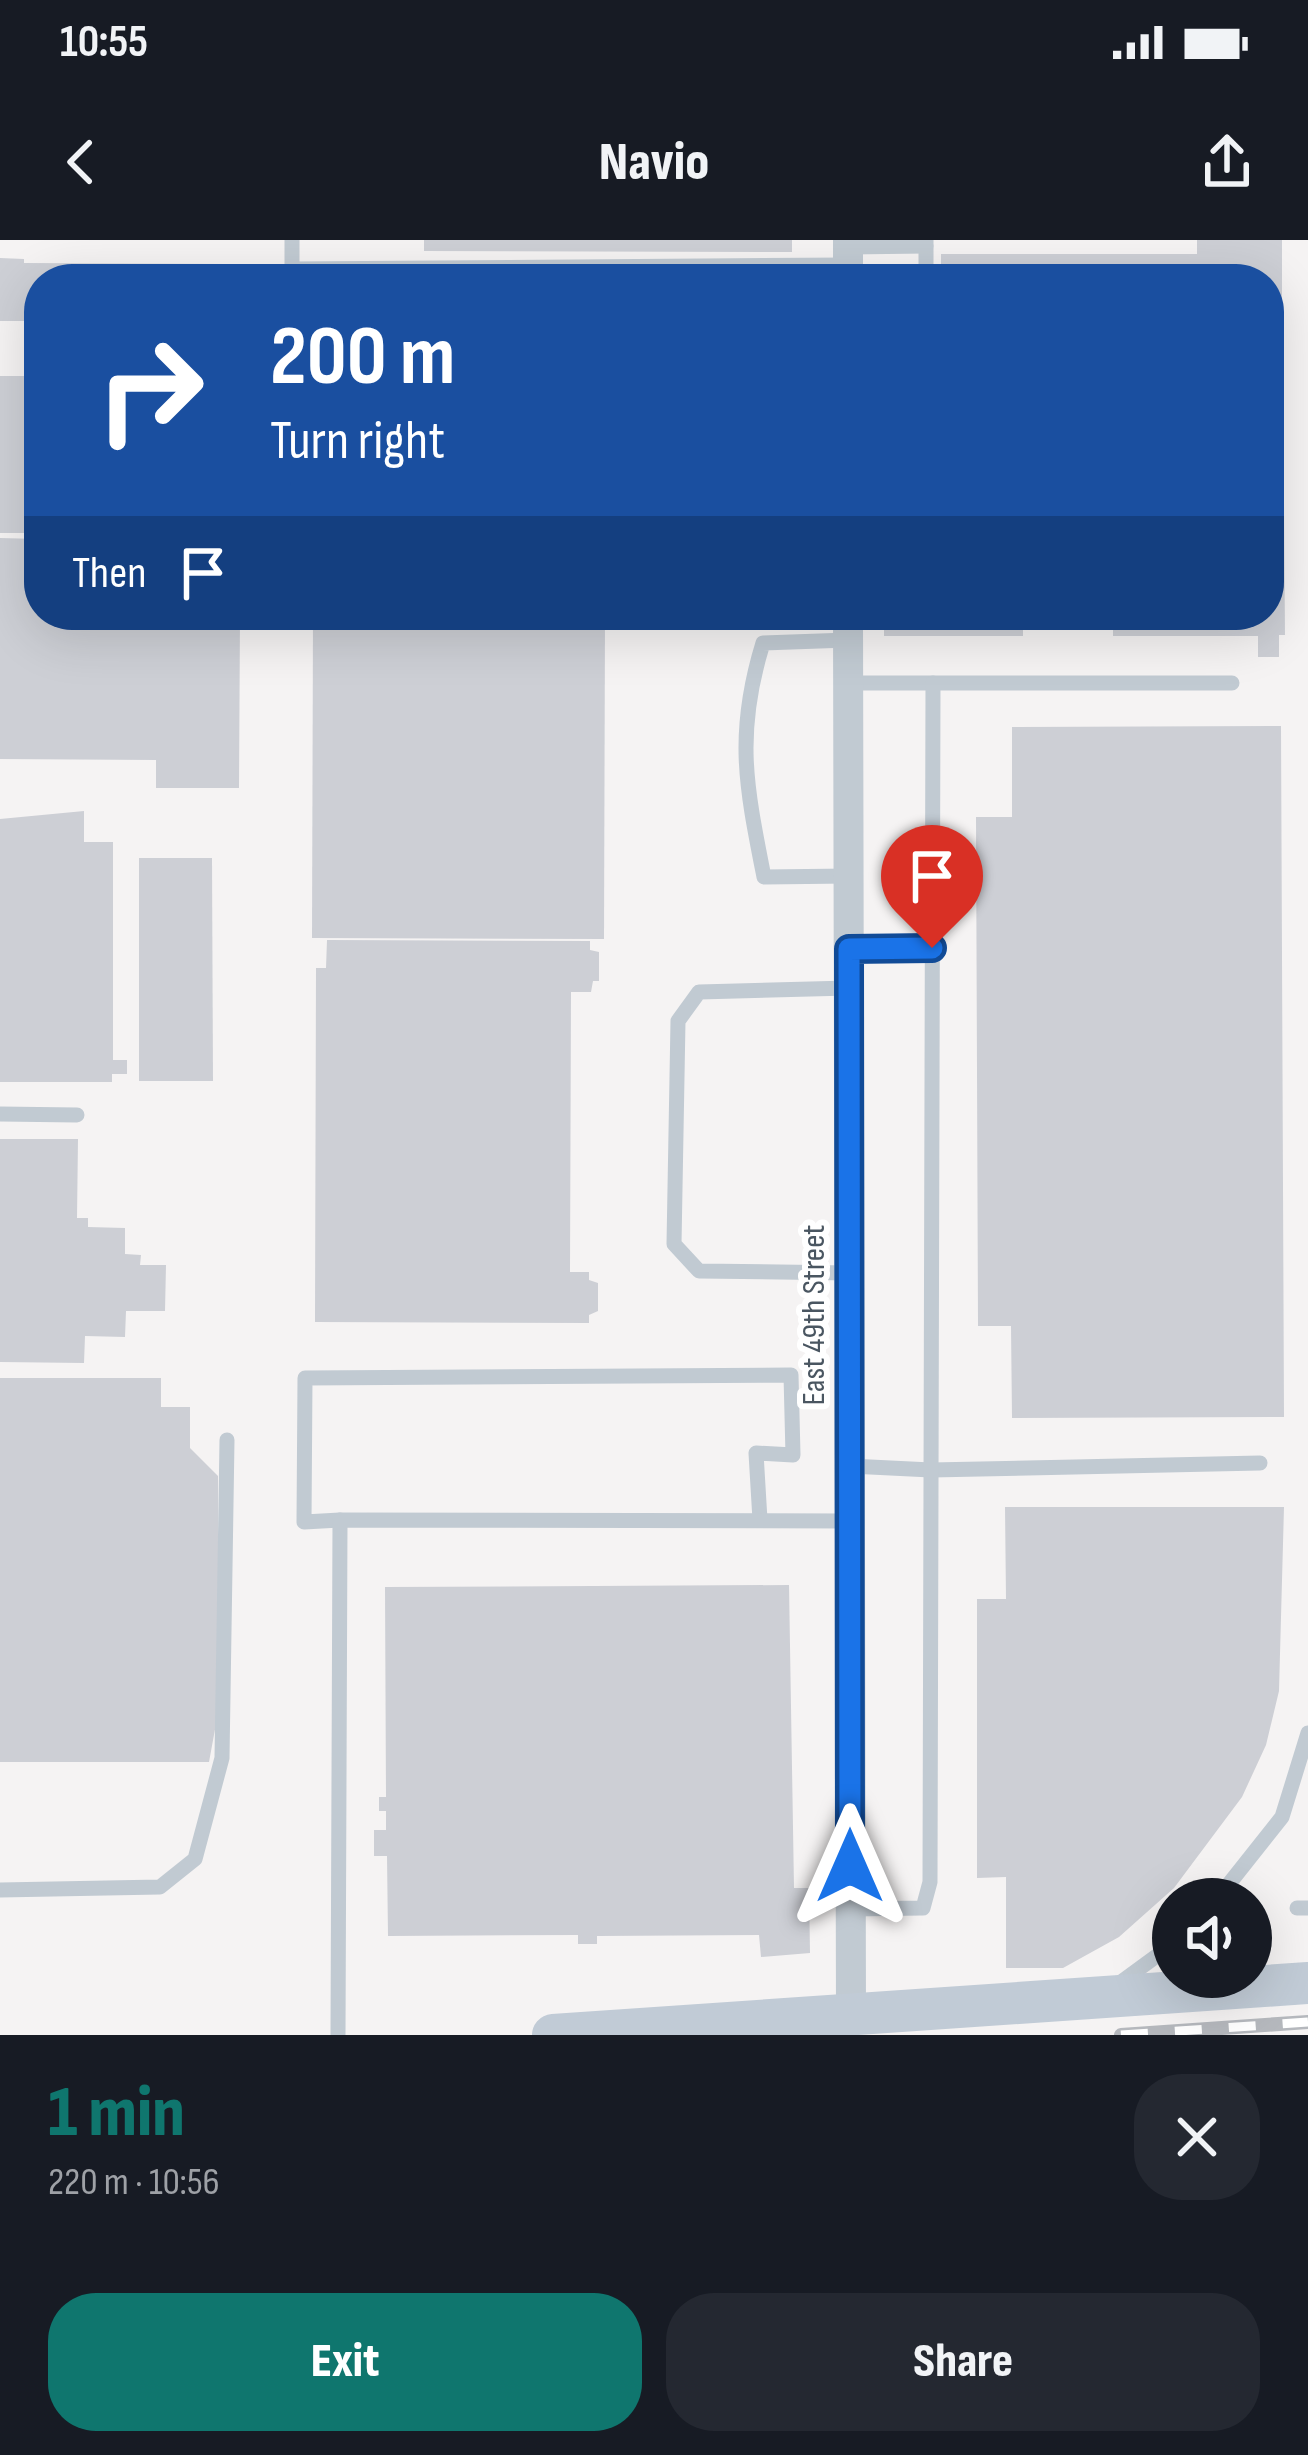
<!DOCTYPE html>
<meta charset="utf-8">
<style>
body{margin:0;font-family:"Sofia Sans Condensed",sans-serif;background:#242831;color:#f1f3f6;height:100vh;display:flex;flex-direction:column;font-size:45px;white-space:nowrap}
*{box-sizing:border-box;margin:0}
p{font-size:39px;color:#9ea1a6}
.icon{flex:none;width:66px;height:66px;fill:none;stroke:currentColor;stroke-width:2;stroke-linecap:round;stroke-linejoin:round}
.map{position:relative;height:1795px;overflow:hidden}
.drawer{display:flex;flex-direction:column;background:#171b24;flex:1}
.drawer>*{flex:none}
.top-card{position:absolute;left:24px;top:24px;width:1260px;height:366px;border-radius:48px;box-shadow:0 12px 48px #0002;background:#1a4fa0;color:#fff;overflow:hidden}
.controls{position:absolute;left:1152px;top:1638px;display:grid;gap:24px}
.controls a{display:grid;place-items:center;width:120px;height:120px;border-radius:50%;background:#171b24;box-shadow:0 12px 48px #0002;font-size:60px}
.pin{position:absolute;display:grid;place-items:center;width:102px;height:102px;color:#fff;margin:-123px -51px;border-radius:50% 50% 50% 0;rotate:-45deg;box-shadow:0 0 12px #0007}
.pin .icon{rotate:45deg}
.me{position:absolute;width:132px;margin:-66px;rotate:0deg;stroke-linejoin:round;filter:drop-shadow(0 0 9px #0008)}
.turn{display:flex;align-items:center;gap:42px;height:252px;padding:0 48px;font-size:54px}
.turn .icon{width:156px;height:156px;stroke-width:2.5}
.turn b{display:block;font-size:84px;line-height:102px}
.then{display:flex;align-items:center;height:114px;padding:0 48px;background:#0003;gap:24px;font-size:45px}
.round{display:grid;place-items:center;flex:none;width:126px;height:126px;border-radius:48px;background:#242831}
.overview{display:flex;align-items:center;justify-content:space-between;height:204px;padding:0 48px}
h1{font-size:72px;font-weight:800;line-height:90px;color:#0f766e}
.primary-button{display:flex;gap:24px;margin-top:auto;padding:24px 48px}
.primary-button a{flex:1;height:138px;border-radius:48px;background:#0f766e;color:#fff;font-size:48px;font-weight:800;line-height:138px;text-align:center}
.primary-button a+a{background:#242831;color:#f1f3f6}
.status{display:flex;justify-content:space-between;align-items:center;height:84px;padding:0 60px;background:#171b24;direction:ltr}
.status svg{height:33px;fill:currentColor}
header{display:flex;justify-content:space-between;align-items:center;height:156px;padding:0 48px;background:#171b24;font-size:54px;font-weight:800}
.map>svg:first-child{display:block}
.building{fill:#cdcfd5}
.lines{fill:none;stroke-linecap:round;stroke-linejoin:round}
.lane{stroke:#c1cad2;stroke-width:15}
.street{stroke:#c1cad2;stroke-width:30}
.secondary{stroke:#c1cbd6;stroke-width:42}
.rail-casing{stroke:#b5b8bd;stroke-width:14}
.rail{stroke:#fff;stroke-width:9;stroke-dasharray:27;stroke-linecap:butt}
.route-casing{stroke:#114b97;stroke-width:30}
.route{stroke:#1a73e8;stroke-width:21}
.labels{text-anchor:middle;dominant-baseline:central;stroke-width:12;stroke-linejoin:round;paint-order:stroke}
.street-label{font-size:33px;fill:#4a5661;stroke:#fff}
</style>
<div class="status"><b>10:55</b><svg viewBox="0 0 49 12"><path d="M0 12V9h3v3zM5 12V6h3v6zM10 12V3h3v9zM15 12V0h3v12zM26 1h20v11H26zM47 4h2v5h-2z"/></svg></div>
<header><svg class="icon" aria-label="back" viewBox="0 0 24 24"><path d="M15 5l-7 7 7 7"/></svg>Navio<svg class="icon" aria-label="share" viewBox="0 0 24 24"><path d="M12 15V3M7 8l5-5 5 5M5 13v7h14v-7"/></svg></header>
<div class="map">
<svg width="1308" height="1795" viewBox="0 0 1308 1795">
<rect width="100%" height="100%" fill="#f5f3f3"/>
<g class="building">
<path d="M424,0H792V12L424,11Z"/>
<path d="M1197,0H1282V124H1269V39H941V14H1197Z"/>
<path d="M0,18L24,19V23L226,24L233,39H39V81H0Z"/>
<path d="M1269,127H1283L1285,395H1279V417H1258V396H1113V375H1269Z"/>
<rect x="0" y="136" width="39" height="157"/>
<path d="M0,298L39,299V375H240L239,548H156V520L0,519Z"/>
<path d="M313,375H605L604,699L312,698Z"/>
<rect x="884" y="375" width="139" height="21"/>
<path d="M1281,486L1284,1177L1012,1178L1011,1086H978L976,577H1012V487Z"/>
<path d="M84,571V602H113V820H127V834H112V842H0V579Z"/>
<path d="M139,618H212L213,841H139Z"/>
<path d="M327,700L590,701V710L599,712V741H593L591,752H571L570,1032H589V1040L598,1043V1071L589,1075V1083L315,1082L316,728H326Z"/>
<path d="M0,899H78L77,978H88V987L125,988V1014L141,1015L140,1025H166L165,1071H126L125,1097L85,1096L84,1123L0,1122Z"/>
<path d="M0,1138H161V1167H190V1208L218,1236V1473L209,1522H0Z"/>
<path d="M1005,1267H1284L1279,1451L1266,1505L1242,1557L1174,1648L1119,1697L1063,1728H1006V1637L977,1638V1359H1006Z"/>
<path d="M789,1345L794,1648H809L810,1713L761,1717L759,1695L597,1696V1704H578V1695L388,1696L387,1616H374V1590H386V1571H379V1557H386L385,1347Z"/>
</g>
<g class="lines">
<g class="lane">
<path d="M292,0V29L848,25"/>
<path d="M926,0V39"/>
<path d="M848,7L926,6"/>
<path d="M848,400L763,403C735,494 746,546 764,637L849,636"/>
<path d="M848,443H933"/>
<path d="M849,709L932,708"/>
<path d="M849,748L699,752L678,781L674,1004L699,1031L850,1033"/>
<path d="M0,874L77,875"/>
<path d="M850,1226L931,1230L1260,1223"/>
<path d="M340,1280L304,1282L305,1138L791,1135L793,1215L756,1213L760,1280"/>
<path d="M0,1650L160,1647L195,1619L222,1518L227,1200"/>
<path d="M1217,1659L1282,1577L1308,1493"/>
<path d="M1297,1668H1308"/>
<path d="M851,1669L923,1668L930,1642L933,443H1232"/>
<path d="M1117,1745L1173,1704"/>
<path d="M338,1795L340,1280L850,1281"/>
</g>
<g class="street">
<path d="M848,0V39"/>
<path d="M848,375L851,1775"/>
</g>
<path class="secondary" d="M553,1795L1308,1743"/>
<defs>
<path id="rail" d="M1121,1795L1308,1782"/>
</defs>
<use href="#rail" class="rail-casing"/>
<use href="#rail" class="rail"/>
</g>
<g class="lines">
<defs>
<path id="route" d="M850,1626L849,709L932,708"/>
</defs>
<use href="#route" class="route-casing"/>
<use href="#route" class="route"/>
</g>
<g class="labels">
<g class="street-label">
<text transform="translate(814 1075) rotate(-90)">East 49th Street</text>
</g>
</g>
</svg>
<div class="controls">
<a><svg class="icon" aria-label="sound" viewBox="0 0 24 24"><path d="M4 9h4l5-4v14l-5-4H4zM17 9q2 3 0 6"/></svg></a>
</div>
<div class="pin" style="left:932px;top:708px;background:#d93025"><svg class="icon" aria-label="arrive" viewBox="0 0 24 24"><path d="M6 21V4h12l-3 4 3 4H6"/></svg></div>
<svg class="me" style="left:850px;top:1626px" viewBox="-20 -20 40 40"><path d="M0-17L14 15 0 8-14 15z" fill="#1a73e8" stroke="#fff" stroke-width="4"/></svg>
<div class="top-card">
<div class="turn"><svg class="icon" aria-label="right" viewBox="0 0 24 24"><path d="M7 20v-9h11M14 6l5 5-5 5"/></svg><div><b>200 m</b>Turn right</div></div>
<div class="then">Then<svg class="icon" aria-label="arrive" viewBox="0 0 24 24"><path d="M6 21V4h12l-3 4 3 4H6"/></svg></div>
</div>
</div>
<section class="drawer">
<div class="overview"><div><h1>1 min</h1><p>220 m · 10:56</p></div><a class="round"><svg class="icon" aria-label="close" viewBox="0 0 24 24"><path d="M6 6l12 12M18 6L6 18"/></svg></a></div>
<div class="primary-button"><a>Exit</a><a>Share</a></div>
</section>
